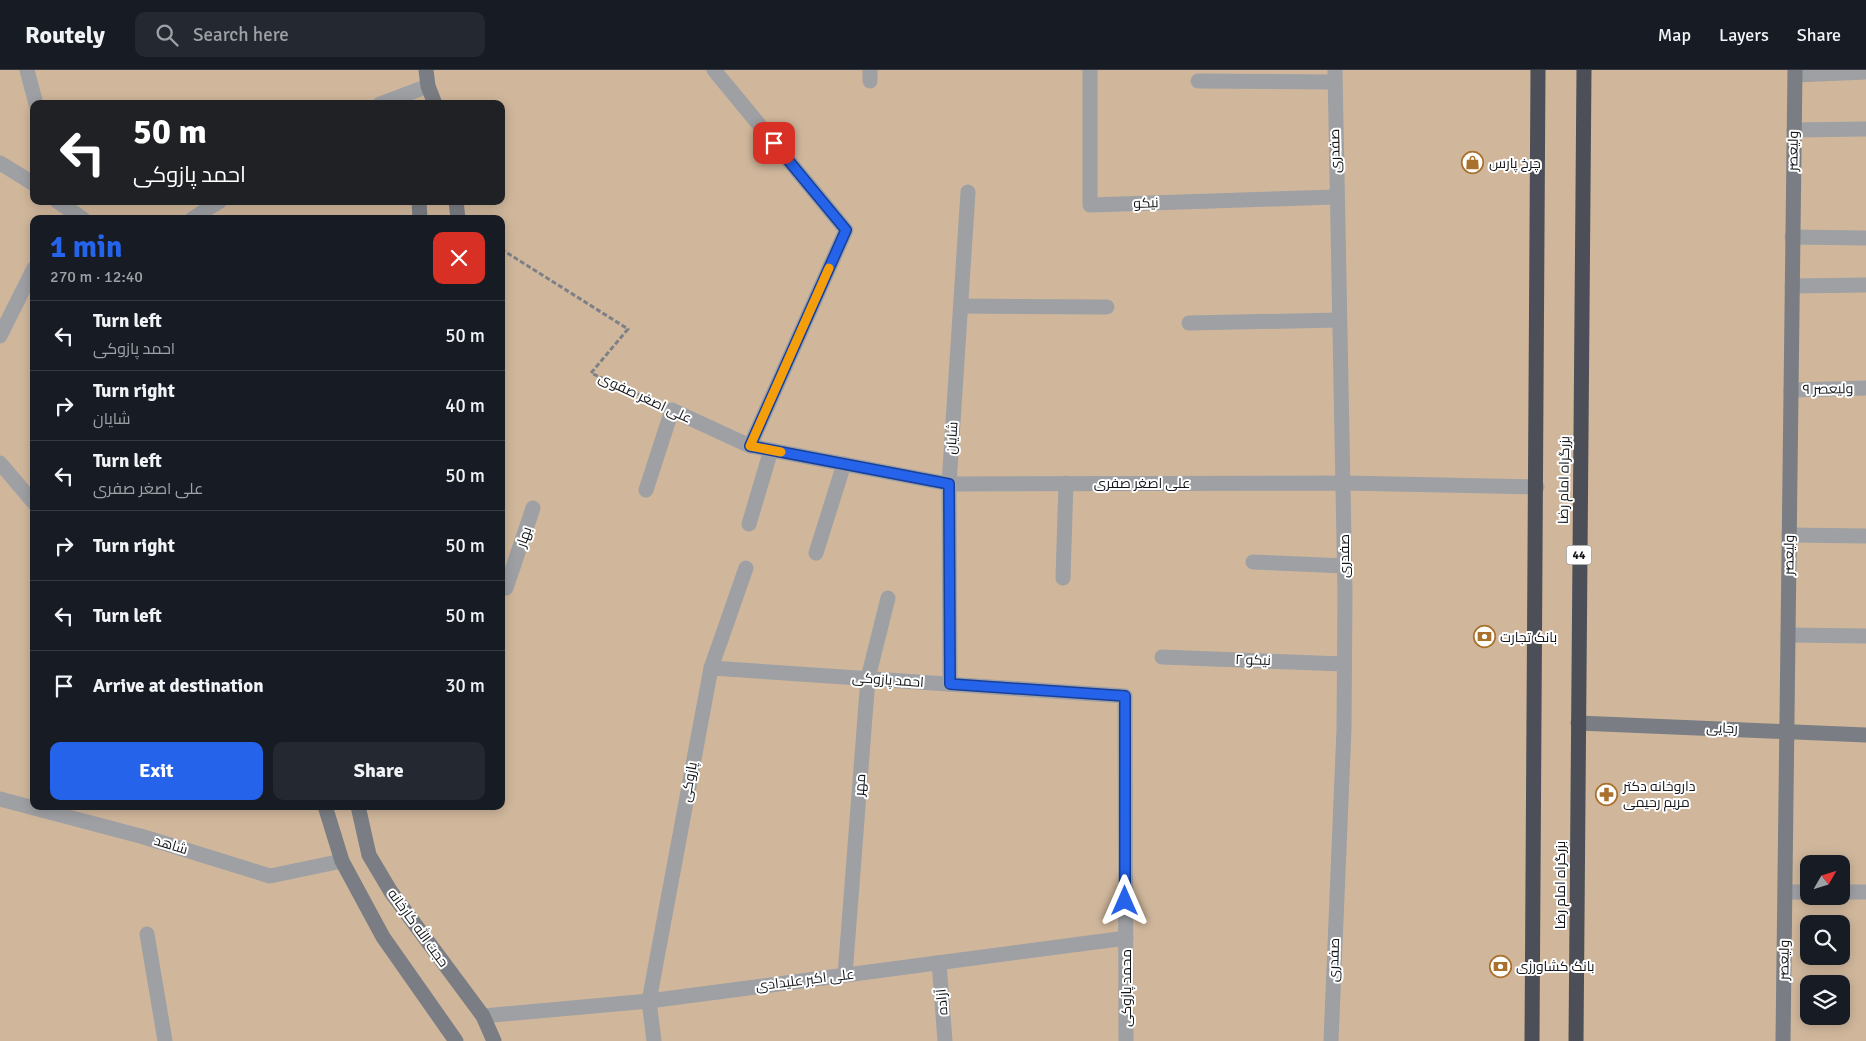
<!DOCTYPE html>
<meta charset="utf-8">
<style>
body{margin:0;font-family:Signika,Cairo,sans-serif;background:#242831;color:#f1f3f6;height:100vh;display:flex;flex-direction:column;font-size:19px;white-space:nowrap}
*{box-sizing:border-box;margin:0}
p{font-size:16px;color:#9ea1a6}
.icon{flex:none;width:28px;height:28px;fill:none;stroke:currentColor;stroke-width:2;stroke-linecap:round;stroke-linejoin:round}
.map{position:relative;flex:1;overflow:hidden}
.drawer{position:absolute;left:30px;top:145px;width:475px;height:595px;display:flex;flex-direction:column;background:#171b24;border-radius:10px;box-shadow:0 2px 12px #0003}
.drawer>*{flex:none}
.hud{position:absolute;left:30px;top:30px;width:475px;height:105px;border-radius:10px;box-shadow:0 2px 12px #0003;background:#202124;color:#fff;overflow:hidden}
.needle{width:32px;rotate:51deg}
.fabs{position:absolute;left:1800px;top:785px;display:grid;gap:10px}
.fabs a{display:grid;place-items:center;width:50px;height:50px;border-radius:10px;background:#171b24;box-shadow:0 2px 12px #0003;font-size:25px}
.pin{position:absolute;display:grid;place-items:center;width:42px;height:42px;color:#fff;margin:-21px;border-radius:10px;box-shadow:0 2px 8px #0006}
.me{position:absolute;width:55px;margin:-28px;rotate:0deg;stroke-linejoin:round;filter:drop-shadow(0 0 4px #0008)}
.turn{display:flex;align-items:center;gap:18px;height:105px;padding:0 20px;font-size:22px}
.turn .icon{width:65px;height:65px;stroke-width:2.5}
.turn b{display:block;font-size:35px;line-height:42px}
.round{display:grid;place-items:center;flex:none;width:52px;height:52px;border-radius:10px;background:#242831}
.overview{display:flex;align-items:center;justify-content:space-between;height:85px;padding:0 20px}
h1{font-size:30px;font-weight:800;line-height:38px;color:#2563eb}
.primary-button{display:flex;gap:10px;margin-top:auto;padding:10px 20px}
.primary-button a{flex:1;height:58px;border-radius:10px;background:#2563eb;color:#fff;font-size:20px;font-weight:800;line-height:58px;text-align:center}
.primary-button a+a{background:#242831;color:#f1f3f6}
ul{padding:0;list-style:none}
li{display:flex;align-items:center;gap:15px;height:70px;padding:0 20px;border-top:1px solid #363941}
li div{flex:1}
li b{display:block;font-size:19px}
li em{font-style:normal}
header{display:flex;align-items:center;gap:30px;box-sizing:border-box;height:70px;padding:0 25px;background:#171b24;border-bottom:1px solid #363941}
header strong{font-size:24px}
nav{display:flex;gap:28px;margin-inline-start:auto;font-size:18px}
.search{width:350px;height:45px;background:#242831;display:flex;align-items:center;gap:12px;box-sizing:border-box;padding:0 18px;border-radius:10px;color:#9ea1a6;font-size:19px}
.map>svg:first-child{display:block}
.green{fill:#d0b79c;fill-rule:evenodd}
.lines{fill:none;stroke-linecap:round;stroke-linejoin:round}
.path{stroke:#7d8086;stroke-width:3;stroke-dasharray:5 2.5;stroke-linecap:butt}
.street{stroke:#9ea0a4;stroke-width:15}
.secondary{stroke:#7a7d83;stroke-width:15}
.highway{stroke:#4c4f57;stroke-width:15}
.route-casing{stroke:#184099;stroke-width:12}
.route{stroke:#2563eb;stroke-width:9}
.slow{stroke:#f59e0b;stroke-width:9}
.labels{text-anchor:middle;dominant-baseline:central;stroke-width:4;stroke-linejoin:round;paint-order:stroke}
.shield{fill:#fff;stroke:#5a5b5d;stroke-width:1}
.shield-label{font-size:12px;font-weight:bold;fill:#131518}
.street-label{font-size:14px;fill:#131518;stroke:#fff}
.poi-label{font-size:14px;fill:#131518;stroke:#fff;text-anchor:start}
</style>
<header>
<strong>Routely</strong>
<div class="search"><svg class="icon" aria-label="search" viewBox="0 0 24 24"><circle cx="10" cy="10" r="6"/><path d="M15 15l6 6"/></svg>Search here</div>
<nav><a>Map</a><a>Layers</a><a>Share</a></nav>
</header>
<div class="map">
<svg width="1866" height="971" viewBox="0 0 1866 971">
<rect width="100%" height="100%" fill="#e5e9f3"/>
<path class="green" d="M0,0H1866V971H0ZM34,34H501V131H34ZM34,149H501V736H34ZM1809,794H1841V826H1809ZM1809,854H1841V886H1809ZM1809,914H1841V946H1809Z"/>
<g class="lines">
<path class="path" d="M501,179L628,259L591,303L653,331"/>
<g class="street">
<path d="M27,0L36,34"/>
<path d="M714,0L846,160L750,376"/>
<path d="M1090,1V135L1335,127"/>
<path d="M1795,5L1866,2"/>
<path d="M870,11V0"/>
<path d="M1198,11L1334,12"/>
<path d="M380,34L428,16"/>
<path d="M1794,60L1866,59"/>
<path d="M0,93L34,114"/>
<path d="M57,131L83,149"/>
<path d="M192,149L220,131"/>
<path d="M1792,167L1866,168"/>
<path d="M1792,216L1866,215"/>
<path d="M961,236L1107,237"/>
<path d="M1189,253L1339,250"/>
<path d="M0,266L34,198"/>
<path d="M1791,320L1866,318"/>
<path d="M0,393L34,433"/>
<path d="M646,420L672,340L750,376L949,414L1344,413L1537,417"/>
<path d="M749,454L771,380"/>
<path d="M1789,465L1866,466"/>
<path d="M816,483L844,394"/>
<path d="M1253,492L1345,496"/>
<path d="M1063,508L1066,413"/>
<path d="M501,516L506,518L533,438"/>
<path d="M1788,565L1866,566"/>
<path d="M1162,587L1344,594"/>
<path d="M711,598L1125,626L1126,971"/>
<path d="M950,614L949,414L968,122"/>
<path d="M0,729L144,767L270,806L342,791"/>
<path d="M1785,822H1809"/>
<path d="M1841,822H1866"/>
<path d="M147,864L165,971"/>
<path d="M939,893L945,971"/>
<path d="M845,905L868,608L888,528"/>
<path d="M483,946L649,931L1126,868"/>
<path d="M654,971L649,931L711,598L746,498"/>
<path d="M1331,971L1344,659L1345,523L1335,0"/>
</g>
<g class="secondary">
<path d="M426,0L428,16L435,34"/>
<path d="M419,131L420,149"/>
<path d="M456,131L458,149"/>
<path d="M1578,653L1866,665"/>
<path d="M325,736L342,791L383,867L456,971"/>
<path d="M358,736L369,785L391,822L483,946L494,971"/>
<path d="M1783,971L1795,0"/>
</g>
<g class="highway">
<path d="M1532,971L1538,0"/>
<path d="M1576,971L1584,0"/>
</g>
</g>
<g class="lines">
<defs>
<path id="route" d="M774,73L846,160L750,376L949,414L950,614L1125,626V831"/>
</defs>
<use href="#route" class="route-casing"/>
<use href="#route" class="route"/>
<path class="slow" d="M781,382L750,376L829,198"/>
</g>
<defs>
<symbol id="shop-ring" viewBox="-11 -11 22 22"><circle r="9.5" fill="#fff" stroke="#a9712e" stroke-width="1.5"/><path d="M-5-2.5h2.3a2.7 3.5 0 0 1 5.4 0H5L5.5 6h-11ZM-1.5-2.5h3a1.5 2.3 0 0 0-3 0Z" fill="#a9712e"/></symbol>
<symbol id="bank-ring" viewBox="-11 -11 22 22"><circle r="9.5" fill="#fff" stroke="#a9712e" stroke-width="1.5"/><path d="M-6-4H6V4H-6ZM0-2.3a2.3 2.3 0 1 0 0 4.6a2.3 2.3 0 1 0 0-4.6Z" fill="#a9712e"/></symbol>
<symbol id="pharmacy-ring" viewBox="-11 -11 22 22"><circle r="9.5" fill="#fff" stroke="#a9712e" stroke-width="1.5"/><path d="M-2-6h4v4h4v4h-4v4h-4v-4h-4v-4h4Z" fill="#a9712e"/></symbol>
</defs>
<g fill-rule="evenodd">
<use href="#shop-ring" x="1460" y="80" width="25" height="25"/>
<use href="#bank-ring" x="1472" y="554" width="25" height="25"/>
<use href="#pharmacy-ring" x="1594" y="712" width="25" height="25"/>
<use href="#bank-ring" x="1488" y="884" width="25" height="25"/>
</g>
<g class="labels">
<rect class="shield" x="1566.5" y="475.5" width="25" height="19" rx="4"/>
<g class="shield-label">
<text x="1579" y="485">44</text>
</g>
<g class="street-label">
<text transform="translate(1335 81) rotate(-91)">صفدری</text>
<text transform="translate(1793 81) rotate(-89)">ولیعصر</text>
<text transform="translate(1146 133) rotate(-2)">نیکو</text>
<text transform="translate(1828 319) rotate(-1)">ولیعصر ۹</text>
<text transform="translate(645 328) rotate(25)">علی اصغر صفوی</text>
<text transform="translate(952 368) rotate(-86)">شایان</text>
<text transform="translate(1564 410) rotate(-89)">بزرگراه امام رضا</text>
<text x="1142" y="413">علی اصغر صفری</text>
<text transform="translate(524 467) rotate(-71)">بهار</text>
<text transform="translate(1789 485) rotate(-89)">ولیعصر</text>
<text transform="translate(1344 486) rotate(-90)">صفدری</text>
<text transform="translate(1253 590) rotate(2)">نیکو ۲</text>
<text transform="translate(888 610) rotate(4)">احمد پازوکی</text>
<text transform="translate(1722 658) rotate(2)">رجایی</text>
<text transform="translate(689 712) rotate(-80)">پازوکی</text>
<text transform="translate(860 715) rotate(-86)">مهر</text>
<text transform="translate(171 775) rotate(17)">شاهد</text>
<text transform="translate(1560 815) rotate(-90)">بزرگراه امام رضا</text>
<text transform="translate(418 858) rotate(54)">حجت الله کارخانه</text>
<text transform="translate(1334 890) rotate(-88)">صفدری</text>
<text transform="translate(1784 890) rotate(-89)">ولیعصر</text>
<text transform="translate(805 910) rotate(-7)">علی اکبر علیدادی</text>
<text transform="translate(1126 918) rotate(-90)">محمد پازوکی</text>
<text transform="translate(942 932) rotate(-95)">آزاده</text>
</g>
<g class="poi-label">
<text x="1489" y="93">چرخ پارس</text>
<text x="1500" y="567">بانک تجارت</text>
<text x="1623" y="716">داروخانه دکتر<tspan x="1623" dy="16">مریم رحیمی</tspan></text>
<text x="1516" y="896">بانک کشاورزی</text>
</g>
</g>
</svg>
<div class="fabs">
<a><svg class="needle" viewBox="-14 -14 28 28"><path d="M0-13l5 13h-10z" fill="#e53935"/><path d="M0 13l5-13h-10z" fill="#9ea1a6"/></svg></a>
<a><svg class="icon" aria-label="search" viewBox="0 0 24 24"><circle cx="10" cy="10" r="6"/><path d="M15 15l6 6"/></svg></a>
<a><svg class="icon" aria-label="layers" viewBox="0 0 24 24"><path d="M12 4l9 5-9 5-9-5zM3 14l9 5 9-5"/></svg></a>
</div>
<div class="pin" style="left:774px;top:73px;background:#d93025"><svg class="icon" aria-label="arrive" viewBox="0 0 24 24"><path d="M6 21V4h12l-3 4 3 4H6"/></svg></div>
<svg class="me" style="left:1125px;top:831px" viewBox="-20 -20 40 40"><path d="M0-17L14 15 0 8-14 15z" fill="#2563eb" stroke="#fff" stroke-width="4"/></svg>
<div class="hud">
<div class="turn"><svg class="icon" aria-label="left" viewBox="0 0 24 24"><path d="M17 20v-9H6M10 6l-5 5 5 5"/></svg><div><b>50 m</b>احمد پازوکی</div></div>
</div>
<section class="drawer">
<div class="overview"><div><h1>1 min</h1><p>270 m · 12:40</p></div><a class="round" style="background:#d93025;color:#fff"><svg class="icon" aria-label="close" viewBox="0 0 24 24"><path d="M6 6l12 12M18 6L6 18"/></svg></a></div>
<ul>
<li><svg class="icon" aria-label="left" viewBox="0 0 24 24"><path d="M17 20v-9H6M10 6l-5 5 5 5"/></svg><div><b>Turn left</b><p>احمد پازوکی</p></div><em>50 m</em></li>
<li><svg class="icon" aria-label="right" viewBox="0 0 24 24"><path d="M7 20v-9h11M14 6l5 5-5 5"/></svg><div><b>Turn right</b><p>شایان</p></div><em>40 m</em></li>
<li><svg class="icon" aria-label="left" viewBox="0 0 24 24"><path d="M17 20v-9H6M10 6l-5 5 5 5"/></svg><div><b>Turn left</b><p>علی اصغر صفری</p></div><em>50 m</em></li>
<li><svg class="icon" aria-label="right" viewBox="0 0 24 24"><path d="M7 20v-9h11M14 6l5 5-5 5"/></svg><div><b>Turn right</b></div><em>50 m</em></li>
<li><svg class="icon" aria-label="left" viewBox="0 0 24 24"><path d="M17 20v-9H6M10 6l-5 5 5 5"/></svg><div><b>Turn left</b></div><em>50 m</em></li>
<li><svg class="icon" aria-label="arrive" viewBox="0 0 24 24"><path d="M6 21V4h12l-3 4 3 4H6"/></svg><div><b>Arrive at destination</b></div><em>30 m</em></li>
</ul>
<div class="primary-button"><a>Exit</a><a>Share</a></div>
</section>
</div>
